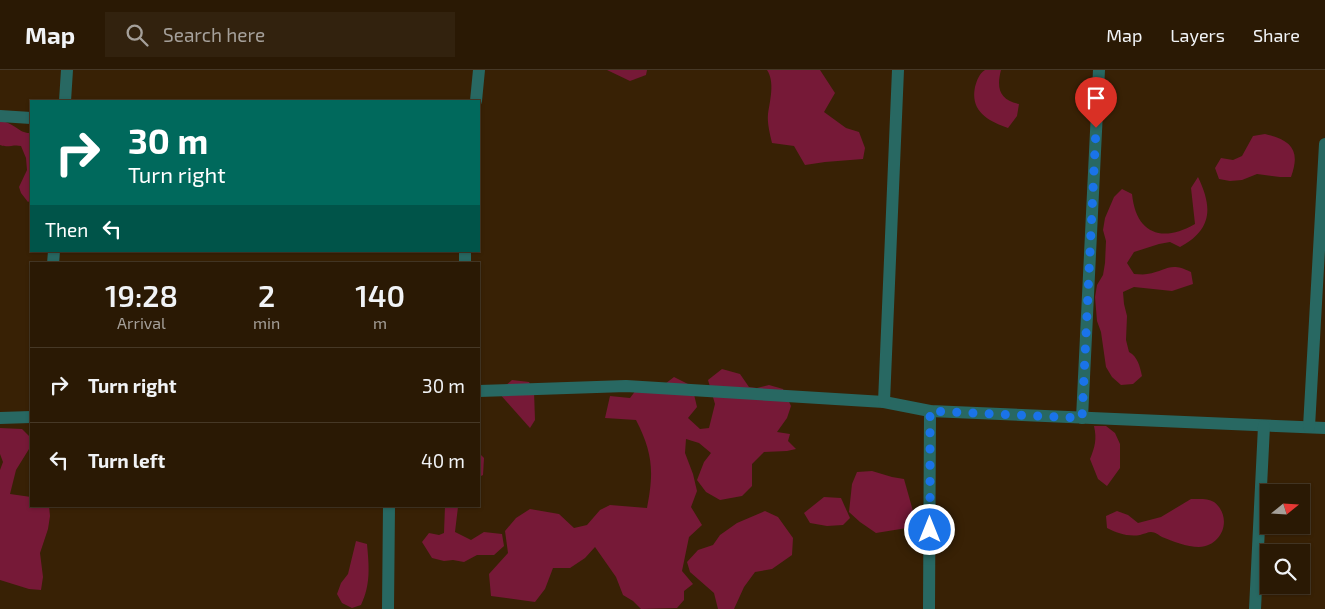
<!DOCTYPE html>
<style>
body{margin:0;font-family:"Exo 2",sans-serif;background:#32220e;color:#f1f3f6;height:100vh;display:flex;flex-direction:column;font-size:19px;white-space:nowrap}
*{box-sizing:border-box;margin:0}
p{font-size:16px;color:#a5a09a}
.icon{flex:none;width:28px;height:28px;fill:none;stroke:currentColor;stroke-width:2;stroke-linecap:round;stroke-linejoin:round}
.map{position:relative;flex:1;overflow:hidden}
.sheet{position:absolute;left:30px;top:192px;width:450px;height:245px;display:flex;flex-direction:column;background:#2a1904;border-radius:0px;box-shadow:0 1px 4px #0004,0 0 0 1px #463826}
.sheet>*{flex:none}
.guide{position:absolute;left:30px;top:30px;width:450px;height:152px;border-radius:0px;box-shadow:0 1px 4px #0004,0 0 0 1px #463826;background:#00695c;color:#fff;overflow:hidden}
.needle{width:32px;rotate:72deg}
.controls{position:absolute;left:1260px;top:414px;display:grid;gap:10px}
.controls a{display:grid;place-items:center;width:50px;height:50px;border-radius:0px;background:#2a1904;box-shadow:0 1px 4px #0004,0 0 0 1px #463826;font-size:25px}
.pin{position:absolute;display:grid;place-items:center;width:42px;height:42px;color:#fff;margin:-51px -21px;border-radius:50% 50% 50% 0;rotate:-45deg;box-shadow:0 0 5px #0007}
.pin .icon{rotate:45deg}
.me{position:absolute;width:55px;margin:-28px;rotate:0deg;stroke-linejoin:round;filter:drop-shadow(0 0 4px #0008)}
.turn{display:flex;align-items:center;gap:18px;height:105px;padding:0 15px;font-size:22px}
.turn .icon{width:65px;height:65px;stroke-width:2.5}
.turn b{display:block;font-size:35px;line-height:42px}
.then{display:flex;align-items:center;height:48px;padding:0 15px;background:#0003;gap:10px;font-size:19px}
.eta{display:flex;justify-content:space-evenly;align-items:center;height:85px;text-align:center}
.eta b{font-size:30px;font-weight:600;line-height:35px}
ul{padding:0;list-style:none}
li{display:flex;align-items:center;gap:15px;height:75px;padding:0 15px;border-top:1px solid #463826}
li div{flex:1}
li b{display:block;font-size:19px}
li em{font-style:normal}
header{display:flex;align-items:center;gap:30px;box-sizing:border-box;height:70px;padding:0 25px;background:#2a1904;border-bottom:1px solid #463826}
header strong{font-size:24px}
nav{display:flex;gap:28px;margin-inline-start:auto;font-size:18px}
.search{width:350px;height:45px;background:#32220e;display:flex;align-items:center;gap:12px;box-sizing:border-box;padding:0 18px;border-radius:0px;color:#a5a09a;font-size:19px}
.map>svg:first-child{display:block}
.green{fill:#761937}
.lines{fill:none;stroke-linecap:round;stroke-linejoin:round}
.minor{stroke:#286862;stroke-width:12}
.route{stroke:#1a73e8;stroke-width:9;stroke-dasharray:0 16.2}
</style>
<header>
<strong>Map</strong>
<div class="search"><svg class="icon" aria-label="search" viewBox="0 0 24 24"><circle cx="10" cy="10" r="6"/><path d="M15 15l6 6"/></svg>Search here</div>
<nav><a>Map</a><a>Layers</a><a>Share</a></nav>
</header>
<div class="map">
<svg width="1325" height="539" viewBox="0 0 1325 539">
<rect width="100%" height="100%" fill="#382105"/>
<g class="green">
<path d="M607,0H647L646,5L630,11Z"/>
<path d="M767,0H820L835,23L824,42L846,58L859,62L865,78L863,89L825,92L805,95L794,76L772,73C770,64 767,53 768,44C770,30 775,12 767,0Z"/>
<path d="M985,0H1001C996,19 1000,30 1019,34L1017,46L1008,58C988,51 970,41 975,17C977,10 979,4 985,0Z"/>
<path d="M0,51C16,53 19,64 31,63V130L28,132L21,123L19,117L27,100L26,88L21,76C14,74 7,78 0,75Z"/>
<path d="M1265,64C1291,70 1301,80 1291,107H1280L1257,104L1242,110L1230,111L1219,109L1215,98L1221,88L1233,90L1242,86L1253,66Z"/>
<path d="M1198,107C1213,138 1212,160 1180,177L1170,172L1159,174L1134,182L1127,193L1134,204C1138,204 1143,205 1147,204C1167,201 1169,191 1191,202L1193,214L1172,221L1134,217L1123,222L1124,234L1127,246L1126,270L1129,282C1138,287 1140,297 1142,306L1133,314L1121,315L1112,307L1106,297L1101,262L1097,251L1095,227L1097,215L1103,205L1105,193L1106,171L1103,160L1105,148L1114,127L1122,119L1132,124C1136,164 1162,173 1195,154L1191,118Z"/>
<path d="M722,299L740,304L749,317L757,318L769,315L783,319L791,336L787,348L777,362L790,364L788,371L796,379L787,381L764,382L752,394V416L742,426L720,430L706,422L697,410L704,392L711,383L699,373L686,369L685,383L693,404L697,421L691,437L702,455L689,467L682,501L693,514L684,521V530L677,538L641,539L633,531L623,525L616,507L595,477L585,488L570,498H553L545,519L535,532L491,526L489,504L508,483L505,461L516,448L530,439L559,444L574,458L587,455L600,440L610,435L647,438C654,402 653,383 636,350L605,348L610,326L630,328L639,316L661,317L674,307L692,316L697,337L688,348L700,359L709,358L715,334L708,310Z"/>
<path d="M512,310L529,312L534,321L535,350L530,358L498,322Z"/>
<path d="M1094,356H1106L1115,363L1120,374V398L1107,416L1098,409L1090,389C1095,377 1097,369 1094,356Z"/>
<path d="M0,358L22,359L30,367L29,379L16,400L10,424L31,427V436H49L50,446L48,459L40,483L43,507L41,520L29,519L0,510V400L3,392L0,384Z"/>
<path d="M479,383L484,388L483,405L479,407Z"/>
<path d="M872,401L892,407L904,409L913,441V457L876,463L860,452L849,442L852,414L857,402Z"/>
<path d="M824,427L841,428L850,448L843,455L827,456L810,453L804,443Z"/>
<path d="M1191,429C1198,429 1208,428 1214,432C1233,447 1223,476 1199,477C1187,477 1172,471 1162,467C1159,465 1155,462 1151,462C1148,462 1144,464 1140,465C1128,467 1117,463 1107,458L1106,446L1117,441L1128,445L1138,453L1161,447Z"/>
<path d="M445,436H465L458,437L455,462L471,470L484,462L502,464L504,476L494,485H477L464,492L453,490L444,491L432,488L422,472L429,463L439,465L444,463Z"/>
<path d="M765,441L778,447L793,468L792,485L772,499L755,502L744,517L734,539H718L714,523L690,502L687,492L698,480L713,475L720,465L737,453Z"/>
<path d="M356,471L367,474C369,496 371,514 361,535L352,538L342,533L337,524L341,513L348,504Z"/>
</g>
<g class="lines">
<g class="minor">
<path d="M65,31L67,0"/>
<path d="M476,31L479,0"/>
<path d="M0,46L31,48"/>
<path d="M53,194L54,181"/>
<path d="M465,194V181"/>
<path d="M479,321L626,316L884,332L930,341L1325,358"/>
<path d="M884,332L898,0"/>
<path d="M0,348L31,347"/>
<path d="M1082,348L1099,0"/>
<path d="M1309,357L1325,74"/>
<path d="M388,539L389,436"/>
<path d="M929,539L930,341"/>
<path d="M1255,539L1264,356"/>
</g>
</g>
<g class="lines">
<path class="route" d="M930,460V341L1082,348L1096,58"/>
</g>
</svg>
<div class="controls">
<a><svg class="needle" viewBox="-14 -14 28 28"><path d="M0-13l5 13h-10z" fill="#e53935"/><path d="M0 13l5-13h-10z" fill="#a5a09a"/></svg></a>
<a><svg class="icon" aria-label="search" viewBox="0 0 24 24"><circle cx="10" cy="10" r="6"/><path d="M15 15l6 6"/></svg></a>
</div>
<div class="pin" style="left:1096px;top:58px;background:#d93025"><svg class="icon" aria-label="arrive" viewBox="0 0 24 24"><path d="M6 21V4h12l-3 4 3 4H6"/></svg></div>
<svg class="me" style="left:930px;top:460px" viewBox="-20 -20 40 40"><circle r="17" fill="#1a73e8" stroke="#fff" stroke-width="3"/><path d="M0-11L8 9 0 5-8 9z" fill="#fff"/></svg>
<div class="guide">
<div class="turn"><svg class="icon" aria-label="right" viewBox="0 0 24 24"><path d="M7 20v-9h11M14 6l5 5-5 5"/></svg><div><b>30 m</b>Turn right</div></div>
<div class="then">Then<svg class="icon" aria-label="left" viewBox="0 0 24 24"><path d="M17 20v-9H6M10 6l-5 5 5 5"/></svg></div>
</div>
<section class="sheet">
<div class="eta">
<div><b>19:28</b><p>Arrival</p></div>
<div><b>2</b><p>min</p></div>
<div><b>140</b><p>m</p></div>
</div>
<ul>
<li><svg class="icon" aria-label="right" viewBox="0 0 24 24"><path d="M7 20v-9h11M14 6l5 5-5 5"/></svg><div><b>Turn right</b></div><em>30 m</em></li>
<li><svg class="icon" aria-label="left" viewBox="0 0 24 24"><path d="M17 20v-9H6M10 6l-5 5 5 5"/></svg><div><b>Turn left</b></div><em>40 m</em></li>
</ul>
</section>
</div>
